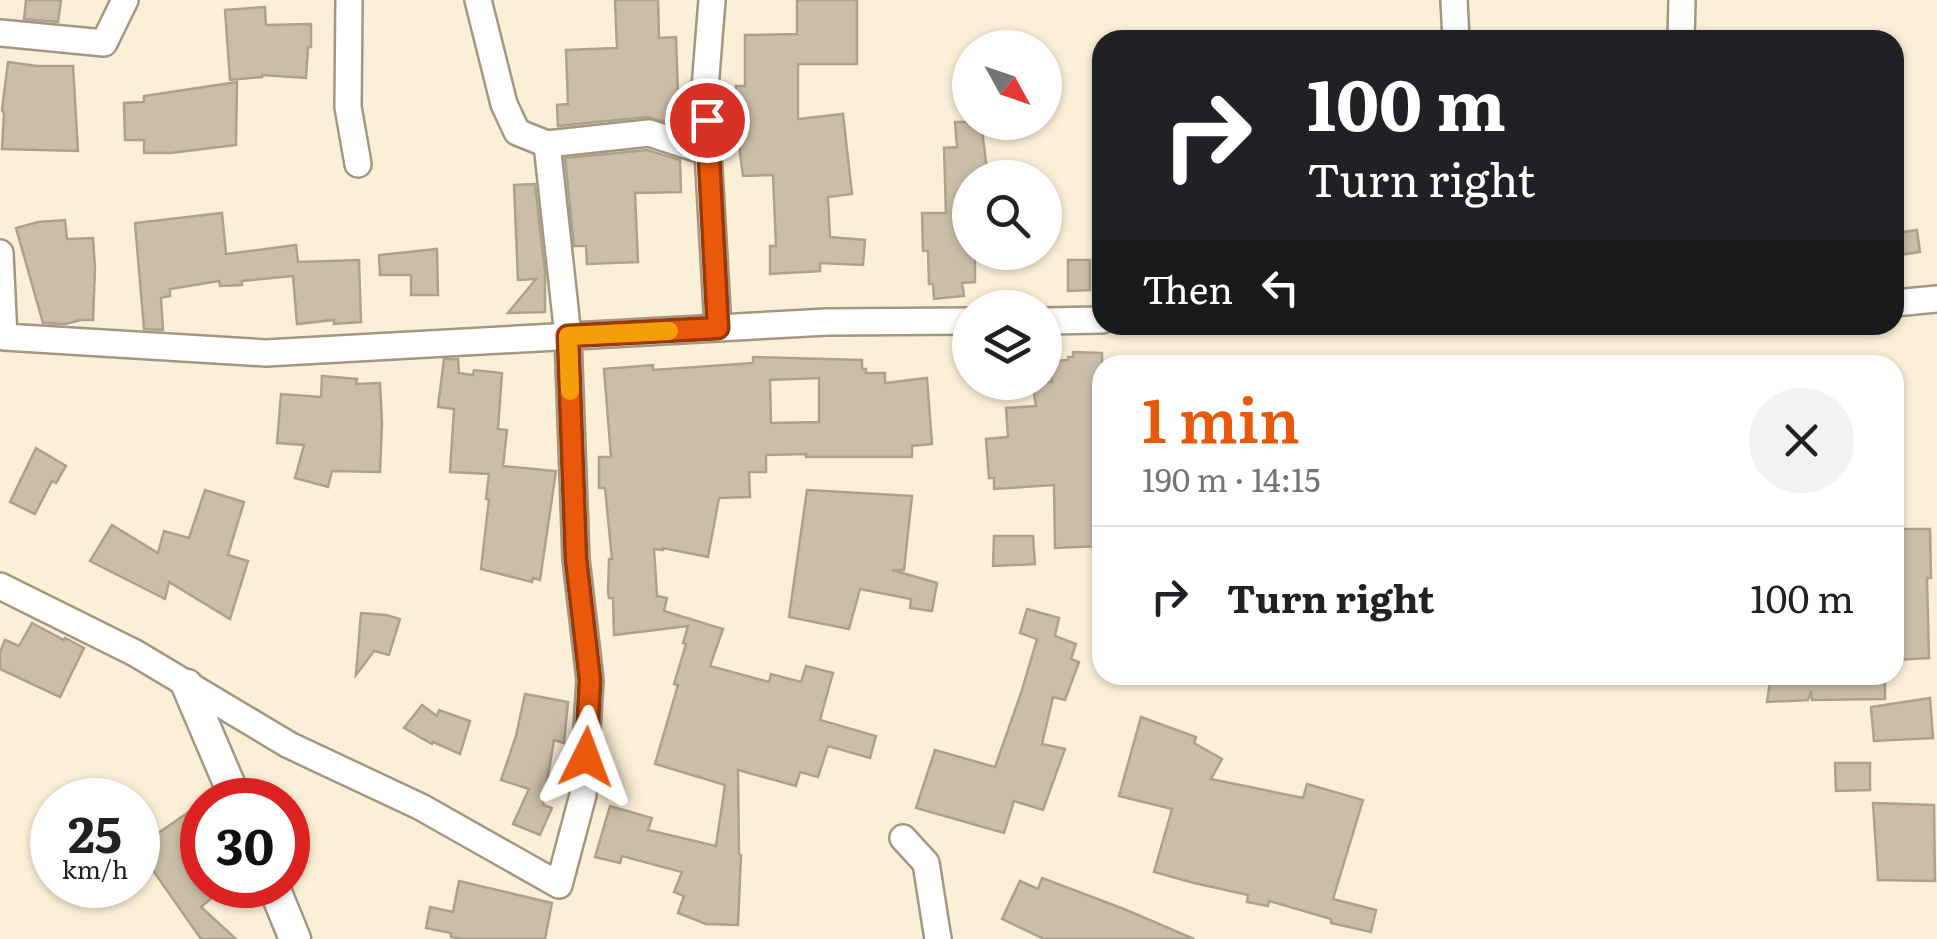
<!DOCTYPE html>
<meta charset="utf-8">
<style>
body{margin:0;font-family:Literata,serif;background:#f2f2f2;color:#202124;height:100vh;display:flex;flex-direction:column;font-size:38px;white-space:nowrap}
*{box-sizing:border-box;margin:0}
p{font-size:32px;color:#757577}
.icon{flex:none;width:55px;height:55px;fill:none;stroke:currentColor;stroke-width:2;stroke-linecap:round;stroke-linejoin:round}
.map{position:relative;flex:1;overflow:hidden}
.side{position:absolute;left:1092px;top:355px;width:812px;height:330px;display:flex;flex-direction:column;background:#fff;border-radius:30px;box-shadow:0 2px 8px #0004}
.side>*{flex:none}
.top-card{position:absolute;left:1092px;top:30px;width:812px;height:305px;border-radius:30px;box-shadow:0 2px 8px #0004;background:#202124;color:#fff;overflow:hidden}
.needle{width:65px;rotate:130deg}
.fabs{position:absolute;left:952px;top:30px;display:grid;gap:20px}
.fabs a{display:grid;place-items:center;width:110px;height:110px;border-radius:50%;background:#fff;box-shadow:0 2px 8px #0004;font-size:50px}
.speed{position:absolute;left:30px;top:778px;display:flex;gap:20px;font-size:50px;font-weight:700;text-align:center}
.speed>*{display:grid;place-content:center;width:130px;height:130px;border-radius:50%;background:#fff;box-shadow:0 2px 8px #0004;line-height:1}
.speed small{font-size:25px;font-weight:400}
.speed .limit{border:15px solid #d22;background:#fff;color:#111}
.pin{position:absolute;display:grid;place-items:center;width:85px;height:85px;color:#fff;margin:-42px;border:5px solid #fff;border-radius:50%;box-shadow:0 2px 10px #0007}
.me{position:absolute;width:110px;margin:-55px;rotate:3deg;stroke-linejoin:round;filter:drop-shadow(0 0 8px #0008)}
.turn{display:flex;align-items:center;gap:35px;height:210px;padding:0 50px;font-size:45px}
.turn .icon{width:130px;height:130px;stroke-width:2.5}
.turn b{display:block;font-size:70px;line-height:85px}
.then{display:flex;align-items:center;height:95px;padding:0 50px;background:#0003;gap:20px;font-size:38px}
.round{display:grid;place-items:center;flex:none;width:105px;height:105px;border-radius:52px;background:#f2f2f2}
.overview{display:flex;align-items:center;justify-content:space-between;height:170px;padding:0 50px}
h1{font-size:60px;font-weight:600;line-height:75px;color:#ea580c}
ul{padding:0;list-style:none}
li{display:flex;align-items:center;gap:30px;height:140px;padding:0 50px;border-top:2px solid #e0e0e0}
li div{flex:1}
li b{display:block;font-size:38px}
li em{font-style:normal}
.map>svg:first-child{display:block}
.building{fill:#cbbea8;stroke:#ada18b;stroke-width:2.5;fill-rule:evenodd}
.lines{fill:none;stroke-linecap:round;stroke-linejoin:round}
.minor-casing{stroke:#a39781;stroke-width:30}
.tertiary-casing{stroke:#a39781;stroke-width:35}
.minor{stroke:#fff;stroke-width:25}
.tertiary{stroke:#fff;stroke-width:30}
.route-casing{stroke:#983908;stroke-width:25}
.route{stroke:#ea580c;stroke-width:18}
.slow{stroke:#f59e0b;stroke-width:18}
</style>
<div class="map">
<svg width="1937" height="939" viewBox="0 0 1937 939">
<rect width="100%" height="100%" fill="#fcefd7"/>
<g class="building">
<path d="M26,0H61L58,22L24,19Z"/>
<path d="M615,0H658L659,38L676,37L679,125L647,117L558,126L557,105L568,104L566,50L617,48Z"/>
<path d="M797,0H857V64H798V119L843,114L852,194L828,197L830,237L865,240L863,265L820,263V271L770,274V246H776L773,175L743,176L735,114L736,86H745V35L797,34Z"/>
<path d="M265,7L266,25L311,24V47H308L306,78L262,75V77L230,80L225,10Z"/>
<path d="M8,62L37,66H73L78,151L2,149L4,114L2,110Z"/>
<path d="M237,82L236,145L171,153H144V140H125L124,103L144,102V96Z"/>
<path d="M955,122H981L988,178H970V252H975V282L962,283L964,296L934,299L933,284H929L928,251H923L922,213H946L944,148L957,147Z"/>
<path d="M647,150L680,160L681,192L635,193L638,262L587,264L586,246H574L565,158Z"/>
<path d="M535,184L545,272V312L508,313L536,279L518,280L514,185Z"/>
<path d="M222,213L226,254L296,245L298,262L359,260L361,322L334,324V320L297,324L293,276L242,281V285L220,286L219,281L170,289V296L161,298L163,330L144,329L135,223Z"/>
<path d="M65,220L67,239L93,238L95,268L93,320H81L65,324L43,323L16,228L38,222Z"/>
<path d="M1917,230L1920,252L1900,255L1897,233Z"/>
<path d="M437,249L438,295H411V275H380L379,255Z"/>
<path d="M1068,260H1090V290L1068,291Z"/>
<path d="M1073,352L1102,353V546L1055,548L1054,485L994,489V478H989L986,439L1008,437L1006,408L1036,406L1032,382H1052L1051,361L1068,360V357H1073Z"/>
<path d="M753,357L862,360V369H866V373H885V383L927,378L932,444L912,446V457H806V454L766,455V472H749L750,497L719,498L708,557L663,548V550L654,549L657,596L667,598L664,611L723,629L710,666L769,682L771,674L801,682L806,666L833,673L820,720L876,736L870,758L828,746L818,777L800,772L796,786L738,770L739,854L741,855L738,925L706,924L678,913L684,896L674,892L682,872L622,856L620,863L595,857L610,806L652,818L648,830L716,846L725,785L655,764L678,685L674,684L686,644L683,643L688,626L614,635L613,598H609L608,592L609,559H612L605,488H599V457H611L604,369L653,365V370L753,363ZM819,378V422L771,423L770,380Z"/>
<path d="M444,359H458L459,373L473,375L474,370L502,373L498,429L507,430L503,466L556,471L540,580L533,578L532,582L481,569L489,499H486L489,474L450,472L454,409L438,407Z"/>
<path d="M322,376L357,379L356,384L380,383L382,423L380,472L332,471L328,487L295,478L304,445L277,443L281,394L321,397Z"/>
<path d="M36,448L66,466L56,483L52,481L35,514L10,502Z"/>
<path d="M205,490L244,502L228,555L248,561L230,619L169,582L165,599L90,561L112,525L158,553L164,531L189,538Z"/>
<path d="M807,490L912,496L904,570H892L937,583L932,611L910,608L911,599L860,589L849,629L789,617Z"/>
<path d="M1895,529H1930L1931,578H1927L1929,658L1895,660Z"/>
<path d="M994,536H1033L1035,564L993,566Z"/>
<path d="M1027,609L1059,618L1055,636L1076,644L1071,659L1079,662L1065,700L1053,697L1042,744L1065,749L1043,810L1014,801L1004,833L916,808L935,750L995,767L1021,693L1037,639L1020,633Z"/>
<path d="M361,613L386,615L400,619L389,655L374,651L356,675Z"/>
<path d="M32,623L64,640L65,638L84,648L60,697L0,669V652L5,640L19,646Z"/>
<path d="M1771,675H1885V699L1812,700L1811,691L1808,700L1767,702Z"/>
<path d="M525,694L568,702L564,743L554,740L543,805L552,808L540,835L513,824L529,789L501,780L516,736Z"/>
<path d="M1930,698L1933,738L1874,741L1871,707Z"/>
<path d="M422,705L437,716L439,710L470,721L460,754L433,742L432,744L404,728Z"/>
<path d="M1141,717L1196,737L1194,743L1222,759L1211,779L1303,798L1307,784L1363,800L1333,899L1376,910L1371,932L1331,923V919L1269,901L1268,906L1247,902L1248,895L1194,883L1154,872L1172,809L1119,796Z"/>
<path d="M1835,763H1870V790L1836,791Z"/>
<path d="M202,803V885H227L201,907L236,939H201L138,849V847Z"/>
<path d="M1873,803L1934,805L1935,881L1878,880Z"/>
<path d="M1042,878L1124,909L1194,939H1044L1002,919L1020,881L1038,889Z"/>
<path d="M459,881L552,903L545,939H462L451,937V933L426,928L430,907L453,912Z"/>
</g>
<g class="lines">
<defs>
<g id="minor">
<path d="M349,0L348,107L358,164"/>
<path d="M478,0L504,104L517,132L547,144"/>
<path d="M1454,0L1456,40"/>
<path d="M0,33L104,43L125,0"/>
<path d="M1681,40L1682,0"/>
<path d="M708,152L718,328"/>
<path d="M0,253L4,337L266,353L827,322L970,321"/>
<path d="M1895,303L1937,299"/>
<path d="M1045,321L1102,320"/>
<path d="M0,586L135,653L289,745L421,807L559,885L583,795L590,680L576,559L568,336L547,144L649,133L708,152L705,88L712,0"/>
<path d="M903,838L926,863L938,939"/>
</g>
<g id="tertiary">
<path d="M187,685L236,800"/>
<path d="M273,885L295,939"/>
</g>
</defs>
<use href="#minor" class="minor-casing"/>
<use href="#tertiary" class="tertiary-casing"/>
<use href="#minor" class="minor"/>
<use href="#tertiary" class="tertiary"/>
</g>
<g class="lines">
<defs>
<path id="route" d="M586,757L590,680L576,559L568,336L718,328L707,120"/>
</defs>
<use href="#route" class="route-casing"/>
<use href="#route" class="route"/>
<path class="slow" d="M570,391L568,336L669,331"/>
</g>
</svg>
<div class="fabs">
<a><svg class="needle" viewBox="-14 -14 28 28"><path d="M0-13l5 13h-10z" fill="#e53935"/><path d="M0 13l5-13h-10z" fill="#757577"/></svg></a>
<a><svg class="icon" aria-label="search" viewBox="0 0 24 24"><circle cx="10" cy="10" r="6"/><path d="M15 15l6 6"/></svg></a>
<a><svg class="icon" aria-label="layers" viewBox="0 0 24 24"><path d="M12 4l9 5-9 5-9-5zM3 14l9 5 9-5"/></svg></a>
</div>
<div class="speed"><div>25<small>km/h</small></div><div class="limit">30</div></div>
<div class="pin" style="left:707px;top:120px;background:#d93025"><svg class="icon" aria-label="arrive" viewBox="0 0 24 24"><path d="M6 21V4h12l-3 4 3 4H6"/></svg></div>
<svg class="me" style="left:586px;top:757px" viewBox="-20 -20 40 40"><path d="M0-17L14 15 0 8-14 15z" fill="#ea580c" stroke="#fff" stroke-width="4"/></svg>
<div class="top-card">
<div class="turn"><svg class="icon" aria-label="right" viewBox="0 0 24 24"><path d="M7 20v-9h11M14 6l5 5-5 5"/></svg><div><b>100 m</b>Turn right</div></div>
<div class="then">Then<svg class="icon" aria-label="left" viewBox="0 0 24 24"><path d="M17 20v-9H6M10 6l-5 5 5 5"/></svg></div>
</div>
<section class="side">
<div class="overview"><div><h1>1 min</h1><p>190 m · 14:15</p></div><a class="round"><svg class="icon" aria-label="close" viewBox="0 0 24 24"><path d="M6 6l12 12M18 6L6 18"/></svg></a></div>
<ul>
<li><svg class="icon" aria-label="right" viewBox="0 0 24 24"><path d="M7 20v-9h11M14 6l5 5-5 5"/></svg><div><b>Turn right</b></div><em>100 m</em></li>
</ul>
</section>
</div>
